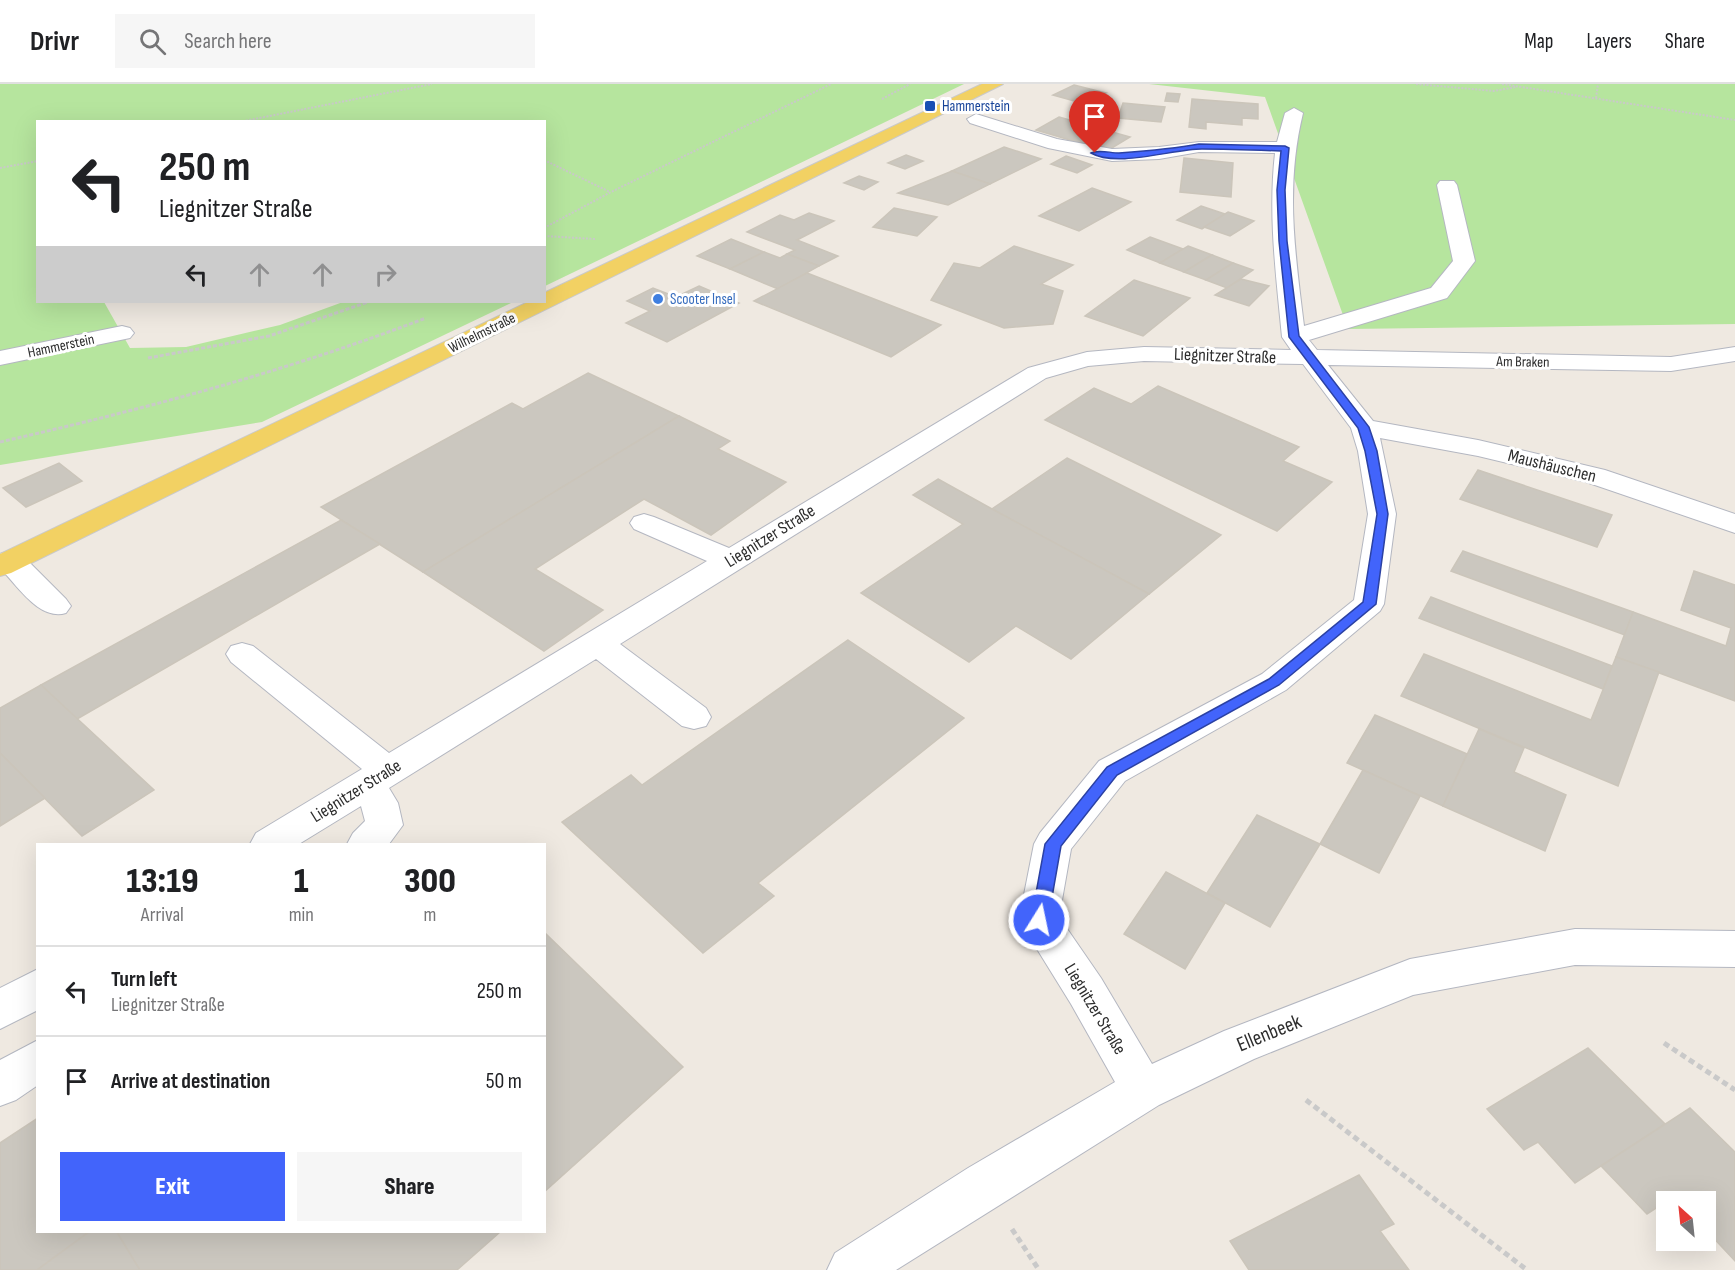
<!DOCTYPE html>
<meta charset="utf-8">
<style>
body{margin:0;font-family:"Sofia Sans Condensed",sans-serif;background:#f6f6f6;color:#202124;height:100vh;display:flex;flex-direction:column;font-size:22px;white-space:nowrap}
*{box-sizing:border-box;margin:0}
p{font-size:20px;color:#757577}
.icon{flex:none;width:33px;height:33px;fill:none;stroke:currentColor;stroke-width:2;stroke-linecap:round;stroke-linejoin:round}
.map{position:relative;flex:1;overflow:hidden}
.side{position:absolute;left:36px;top:759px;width:510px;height:390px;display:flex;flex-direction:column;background:#fff;border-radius:0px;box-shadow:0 6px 24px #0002}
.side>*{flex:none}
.banner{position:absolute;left:36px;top:36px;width:510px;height:183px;border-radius:0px;box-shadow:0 6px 24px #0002;background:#fff;color:#202124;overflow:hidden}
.needle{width:39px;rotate:333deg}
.fabs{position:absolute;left:1656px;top:1107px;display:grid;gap:12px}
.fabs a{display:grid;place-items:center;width:60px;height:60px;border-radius:0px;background:#fff;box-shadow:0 6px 24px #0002;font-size:30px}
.pin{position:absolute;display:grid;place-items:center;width:51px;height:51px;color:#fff;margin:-62px -26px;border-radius:50% 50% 50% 0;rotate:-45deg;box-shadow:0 0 6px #0007}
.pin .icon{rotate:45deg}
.me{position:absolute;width:66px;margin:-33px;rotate:10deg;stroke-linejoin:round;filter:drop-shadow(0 0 4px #0008)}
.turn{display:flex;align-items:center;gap:21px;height:126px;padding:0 24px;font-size:27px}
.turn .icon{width:78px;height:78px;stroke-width:2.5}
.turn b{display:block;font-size:42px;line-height:51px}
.lanes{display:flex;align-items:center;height:57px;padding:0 24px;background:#0003;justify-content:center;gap:30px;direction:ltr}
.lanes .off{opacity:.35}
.eta{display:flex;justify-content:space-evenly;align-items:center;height:102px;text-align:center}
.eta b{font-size:36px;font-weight:800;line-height:42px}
.cta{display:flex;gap:12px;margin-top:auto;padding:12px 24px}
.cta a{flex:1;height:69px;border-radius:0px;background:#4264fb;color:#fff;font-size:24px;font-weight:800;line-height:69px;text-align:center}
.cta a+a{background:#f6f6f6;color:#202124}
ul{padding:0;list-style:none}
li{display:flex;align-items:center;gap:18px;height:90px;padding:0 24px;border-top:2px solid #e0e0e0}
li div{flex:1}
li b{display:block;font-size:22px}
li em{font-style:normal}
header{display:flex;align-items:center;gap:36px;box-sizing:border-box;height:84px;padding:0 30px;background:#fff;border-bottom:2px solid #e0e0e0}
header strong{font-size:28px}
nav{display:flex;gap:33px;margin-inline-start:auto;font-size:21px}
.search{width:420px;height:54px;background:#f6f6f6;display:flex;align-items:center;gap:15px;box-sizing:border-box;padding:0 21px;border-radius:0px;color:#757577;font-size:22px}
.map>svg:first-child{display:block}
.green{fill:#b6e59e}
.building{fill:#cbc7bf;stroke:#cbc5ba;stroke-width:1.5}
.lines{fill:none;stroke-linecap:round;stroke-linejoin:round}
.minor-casing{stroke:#b4b7c1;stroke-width:2}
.major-casing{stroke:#c9c9c9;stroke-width:2}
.path-far2{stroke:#c9c9c9;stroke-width:2;stroke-dasharray:2 1.5;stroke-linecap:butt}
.path-far1{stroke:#c9c9c9;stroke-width:3;stroke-dasharray:4 2;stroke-linecap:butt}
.path{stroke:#c9c9c9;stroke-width:5;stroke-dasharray:6 4;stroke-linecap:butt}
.minor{fill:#fff;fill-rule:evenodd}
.major{fill:#f2d163;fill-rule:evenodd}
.route{fill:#4264fb;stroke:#2b41a3;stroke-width:1.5}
.transit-dot{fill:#1a4fb4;stroke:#fff;stroke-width:2}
.shop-dot{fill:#3f7fe0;stroke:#fff;stroke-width:2}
.labels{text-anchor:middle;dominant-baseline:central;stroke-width:6;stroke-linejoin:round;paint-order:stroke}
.far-transit-label{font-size:15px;fill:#164399;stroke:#fff;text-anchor:start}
.far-shop-label{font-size:15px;fill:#366cbe;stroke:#fff;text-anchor:start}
.far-street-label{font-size:15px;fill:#2e2e2e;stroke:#fff}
.street-label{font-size:18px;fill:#2e2e2e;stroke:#fff}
.near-street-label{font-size:21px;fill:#2e2e2e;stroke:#fff}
</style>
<header>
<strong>Drivr</strong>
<div class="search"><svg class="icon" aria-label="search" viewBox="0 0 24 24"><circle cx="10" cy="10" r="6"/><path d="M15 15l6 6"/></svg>Search here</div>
<nav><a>Map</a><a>Layers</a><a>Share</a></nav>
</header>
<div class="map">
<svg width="1735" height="1186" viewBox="0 0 1735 1186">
<rect width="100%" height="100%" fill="#efe9e1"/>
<g class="green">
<path d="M0,0H964L545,202L544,38H38V218H104L130,264L186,263L280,241L343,218H513L262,338L0,381Z"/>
<path d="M1149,0H1735V240L1348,245L1265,13Z"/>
</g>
<g class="building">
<path d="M1074,1L1106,9L1085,20L1053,11Z"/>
<path d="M1167,9L1180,10L1178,18L1165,17Z"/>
<path d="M1192,15L1258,20V35L1242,34V41L1206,38V45L1189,43Z"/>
<path d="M1123,19L1165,23L1161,38L1118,34Z"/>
<path d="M1059,33L1130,53L1107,67L1036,46Z"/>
<path d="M1004,63L1041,75L990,100L952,87Z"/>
<path d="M906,71L923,77L905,85L888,79Z"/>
<path d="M1066,72L1092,81L1077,89L1051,80Z"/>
<path d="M1184,74L1233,79L1231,113L1180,108Z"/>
<path d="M952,87L990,100L948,121L898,109Z"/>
<path d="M859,92L878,98L864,106L844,99Z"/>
<path d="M1092,104L1131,118L1079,147L1039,132Z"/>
<path d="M1201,122L1225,130L1202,145L1177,136Z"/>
<path d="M894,124L937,133L917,152L873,143Z"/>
<path d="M1228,128L1254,137L1230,152L1204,143Z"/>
<path d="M809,129L834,137L797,156L838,172L819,182L787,170L795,166L747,148L780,131L794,136Z"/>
<path d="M1150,153L1183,165L1160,179L1127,166Z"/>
<path d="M731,155L764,168L730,185L697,172Z"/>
<path d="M1014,162L1073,181L1041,200L1063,207L1053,240L1004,244L931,216L954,179L980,184Z"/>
<path d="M1188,162L1212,171L1184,188L1160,179Z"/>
<path d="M764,168L780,174L787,170L819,182L778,205L730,185Z"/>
<path d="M1212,171L1233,179L1206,196L1184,188Z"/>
<path d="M1233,179L1253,186L1227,204L1206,196Z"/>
<path d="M807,189L941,241L891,273L754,217Z"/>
<path d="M1241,195L1269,202L1249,222L1215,211Z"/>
<path d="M1134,196L1190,214L1143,252L1085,232Z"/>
<path d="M699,202L739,219L667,258L626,239L650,227L627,217L653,204L676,213Z"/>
<path d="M588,289L679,332L423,488L321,423L512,319L523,325Z"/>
<path d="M1158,302L1299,363L1283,377L1332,398L1277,447L1045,336L1094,304L1131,320Z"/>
<path d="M679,332L730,357L718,365L786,398L711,451L644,415L535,485L603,526L544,567L423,488Z"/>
<path d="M1067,374L1221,451L1149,510L992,425Z"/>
<path d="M59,379L82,397L26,423L3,404Z"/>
<path d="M1478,386L1612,431L1597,463L1460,415Z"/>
<path d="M938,395L992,425L1149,510L1071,575L1016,542L969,578L861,509L963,440L913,411Z"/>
<path d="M341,436L380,460L77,635L41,601Z"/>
<path d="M1463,467L1633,528L1625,551L1451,487Z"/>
<path d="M1694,487L1735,501V617L1616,573L1633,528L1726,562L1731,544L1681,526Z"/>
<path d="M1431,513L1612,582L1603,605L1419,534Z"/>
<path d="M848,556L964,634L758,799L774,812L703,869L562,738L631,691L642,701Z"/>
<path d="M1424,570L1591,636L1616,573L1659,588L1618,702L1401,612Z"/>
<path d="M41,601L154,706L82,752L0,669V624Z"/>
<path d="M1375,631L1467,670L1443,722L1347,679Z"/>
<path d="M1479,645L1524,664L1514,688L1566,711L1545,767L1443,722Z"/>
<path d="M0,669L45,714L0,742Z"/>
<path d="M1363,686L1420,712L1379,789L1320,760Z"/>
<path d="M1257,731L1320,760L1270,843L1207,809Z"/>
<path d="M1166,788L1225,819L1185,885L1124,850Z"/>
<path d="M544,848L683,983L544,1108Z"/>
<path d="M1588,964L1665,1040L1575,1099L1538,1058L1524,1066L1487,1025Z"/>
<path d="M1690,1024L1735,1068V1177L1706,1146V1118H1677L1673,1113L1647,1130L1601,1082Z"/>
<path d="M38,1034V1148H89L37,1186H0V1059Z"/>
<path d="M1359,1091L1394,1140L1380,1147L1409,1186H1249L1230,1157Z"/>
<path d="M89,1148H117L140,1186H37Z"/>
<path d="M117,1148H500L457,1186H140Z"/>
</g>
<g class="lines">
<defs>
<g id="minor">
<path d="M1294,24L1303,29C1285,103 1295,168 1304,242L1431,204L1453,177L1437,101L1440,97H1454L1457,101L1475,177L1447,214L1309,256L1317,266L1671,273L1735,263V277L1671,287L1328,281L1373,337L1478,356L1605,386L1735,430V449L1586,398L1478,372L1380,354L1396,430L1384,520L1380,527L1286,606L1125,697L1071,765L1059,833L1101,894L1152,980L1224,947L1410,875L1575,845L1735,847V883L1575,881L1413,911L1254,975L1159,1021L896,1186H827L835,1169L968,1084L1115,998L1071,920L1019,836L1034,760L1040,749L1099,677L1262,590L1354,516L1368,430L1358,367L1351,344L1303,280L1144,277L1088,282L1046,294L620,560L706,624L711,633L706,642L694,645L682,642L596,575L389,704L398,719L403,741L389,760H347L353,749L365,737L361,722L299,760H250L256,749L362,685L231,578L226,570L231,562L242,559L253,562L389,669L707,477L634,445L630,439L634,433L644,430L654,433L729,464L1028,284L1087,268L1144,263L1291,266L1282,253C1276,191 1268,131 1275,69L1199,68L1159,75L1112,77L1048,64L970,39L967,35L976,30L1057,55L1112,65L1159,63L1199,58H1277L1285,29Z"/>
<path d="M122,242L130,244L134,249L130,254L0,281V267Z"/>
<path d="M10,467L21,470L66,515L71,522L66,529C39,537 18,502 0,484V470Z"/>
<path d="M38,885V926L0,945V904Z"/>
<path d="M38,956V1001L16,1016L0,1022V976Z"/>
</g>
<path id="major" d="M982,0H1003L11,489L0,492V470L528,218H544V209Z"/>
</defs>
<use href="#minor" class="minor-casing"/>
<use href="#major" class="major-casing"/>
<g class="path-far2">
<path d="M1416,0L1494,7L1516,3"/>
<path d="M1502,0L1735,36"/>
<path d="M1596,14L1598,0"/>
<path d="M882,15L910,0"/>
<path d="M239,38L432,0"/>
<path d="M544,76L610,108"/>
<path d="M0,84L38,77"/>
<path d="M544,144L611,108L831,0"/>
<path d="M544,152L595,155"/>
</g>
<g class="path-far1">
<path d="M148,274L269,252L368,218"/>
<path d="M0,358C145,325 287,287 426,234"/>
</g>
<g class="path">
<path d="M1664,959L1735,1006"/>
<path d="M1306,1016L1527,1186"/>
<path d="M1012,1145L1039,1186"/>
</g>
<use href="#minor" class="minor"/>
<use href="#major" class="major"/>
</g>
<path class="route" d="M1199,60L1285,62L1289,64L1285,106L1287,157L1299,252L1369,343L1377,367L1388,430L1376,520L1279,601L1117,691L1061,762L1048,836L1045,841H1034L1031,836L1045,760L1107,683L1269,595L1363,518L1377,430L1365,367L1358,344L1289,253L1279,157L1277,106L1281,67C1255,66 1228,65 1202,65C1173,65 1117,84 1091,69C1098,65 1110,69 1119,69C1146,67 1172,65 1199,60Z"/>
<rect class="transit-dot" x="924" y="16" width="12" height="12" rx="3"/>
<circle class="shop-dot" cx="658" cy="215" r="6"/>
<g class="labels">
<g class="far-transit-label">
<text x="942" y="22">Hammerstein</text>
</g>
<g class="far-shop-label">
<text x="670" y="215">Scooter Insel</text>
</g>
<g class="far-street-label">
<text transform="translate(482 249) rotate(-26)">Wilhelmstraße</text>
<text transform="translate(61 262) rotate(-12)">Hammerstein</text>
<text transform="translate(1523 278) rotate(1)">Am Braken</text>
</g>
<g class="street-label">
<text transform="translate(1225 272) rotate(2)">Liegnitzer Straße</text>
<text transform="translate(1552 382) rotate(14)">Maushäuschen</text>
<text transform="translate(770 452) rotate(-32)">Liegnitzer Straße</text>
<text transform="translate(356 707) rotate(-32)">Liegnitzer Straße</text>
<text transform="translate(1095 925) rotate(59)">Liegnitzer Straße</text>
</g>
<g class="near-street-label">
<text transform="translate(1269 949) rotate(-22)">Ellenbeek</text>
</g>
</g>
</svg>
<div class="fabs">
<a><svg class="needle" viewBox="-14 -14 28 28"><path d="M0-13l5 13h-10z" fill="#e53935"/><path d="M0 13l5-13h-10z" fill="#757577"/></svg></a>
</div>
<div class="pin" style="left:1095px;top:69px;background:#d93025"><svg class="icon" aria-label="arrive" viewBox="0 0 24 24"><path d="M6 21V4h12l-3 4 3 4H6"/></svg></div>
<svg class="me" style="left:1039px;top:836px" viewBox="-20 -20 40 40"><circle r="17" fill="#4264fb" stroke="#fff" stroke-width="3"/><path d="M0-11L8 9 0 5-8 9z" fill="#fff"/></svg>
<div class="banner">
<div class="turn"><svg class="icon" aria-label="left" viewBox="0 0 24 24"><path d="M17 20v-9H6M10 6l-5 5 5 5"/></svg><div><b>250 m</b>Liegnitzer Straße</div></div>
<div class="lanes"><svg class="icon" aria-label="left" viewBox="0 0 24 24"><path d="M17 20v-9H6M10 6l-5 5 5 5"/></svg><svg class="icon off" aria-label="ahead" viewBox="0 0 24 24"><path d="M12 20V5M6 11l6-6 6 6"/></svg><svg class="icon off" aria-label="ahead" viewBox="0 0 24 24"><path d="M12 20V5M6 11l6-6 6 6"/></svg><svg class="icon off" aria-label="right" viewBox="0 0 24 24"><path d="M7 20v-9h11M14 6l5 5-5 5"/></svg></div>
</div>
<section class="side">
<div class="eta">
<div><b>13:19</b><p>Arrival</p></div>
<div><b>1</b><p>min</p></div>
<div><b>300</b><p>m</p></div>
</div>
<ul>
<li><svg class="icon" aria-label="left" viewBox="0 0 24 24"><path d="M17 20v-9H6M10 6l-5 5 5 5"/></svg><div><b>Turn left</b><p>Liegnitzer Straße</p></div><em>250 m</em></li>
<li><svg class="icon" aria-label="arrive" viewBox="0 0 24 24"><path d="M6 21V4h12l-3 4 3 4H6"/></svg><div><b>Arrive at destination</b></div><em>50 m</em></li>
</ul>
<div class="cta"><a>Exit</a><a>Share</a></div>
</section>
</div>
